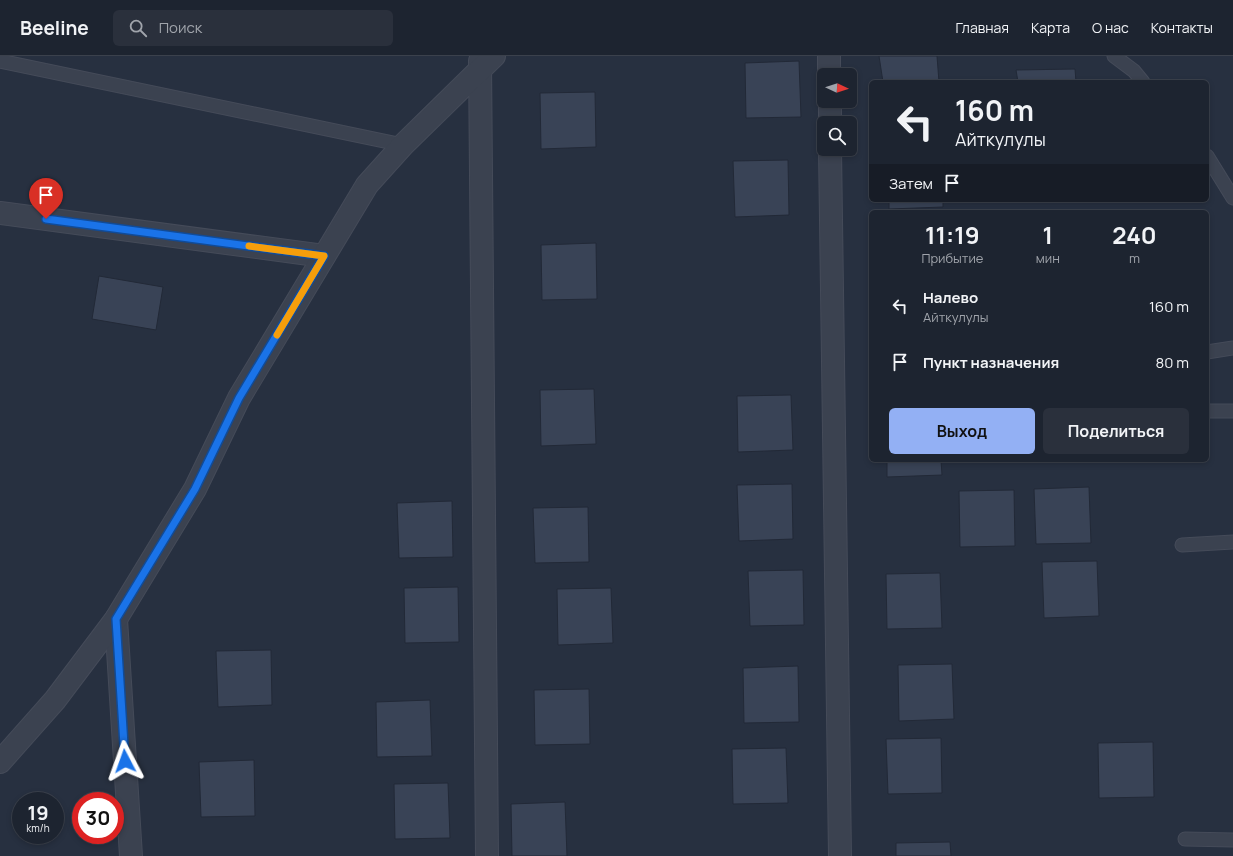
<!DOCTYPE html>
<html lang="ru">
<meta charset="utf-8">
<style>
body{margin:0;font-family:Manrope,sans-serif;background:#2a303c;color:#f1f3f6;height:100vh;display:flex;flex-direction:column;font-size:15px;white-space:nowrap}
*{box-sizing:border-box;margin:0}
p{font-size:13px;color:#a0a4ab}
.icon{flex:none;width:22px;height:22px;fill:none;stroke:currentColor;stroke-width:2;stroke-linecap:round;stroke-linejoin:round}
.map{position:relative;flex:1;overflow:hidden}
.side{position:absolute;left:869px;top:154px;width:340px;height:252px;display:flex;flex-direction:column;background:#1d2430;border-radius:6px;box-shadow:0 2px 6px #0003,0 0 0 1px #3b414c}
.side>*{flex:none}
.hud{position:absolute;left:869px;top:24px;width:340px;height:122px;border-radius:6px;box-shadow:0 2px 6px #0003,0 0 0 1px #3b414c;background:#1d2430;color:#f1f3f6;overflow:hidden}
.needle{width:26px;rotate:94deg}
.fabs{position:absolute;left:817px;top:12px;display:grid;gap:8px}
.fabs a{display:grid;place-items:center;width:40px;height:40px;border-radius:6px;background:#1d2430;box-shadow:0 2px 6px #0003,0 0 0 1px #3b414c;font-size:20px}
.speed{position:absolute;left:12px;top:736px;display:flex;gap:8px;font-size:20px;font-weight:700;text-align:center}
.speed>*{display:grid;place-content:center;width:52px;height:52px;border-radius:50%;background:#1d2430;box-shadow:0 2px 6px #0003,0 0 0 1px #3b414c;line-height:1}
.speed small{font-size:10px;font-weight:400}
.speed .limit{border:6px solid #d22;background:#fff;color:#111}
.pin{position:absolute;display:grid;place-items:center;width:34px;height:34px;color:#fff;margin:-41px -17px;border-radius:50% 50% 50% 0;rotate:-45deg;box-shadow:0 0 4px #0007}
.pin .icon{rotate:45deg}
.me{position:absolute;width:44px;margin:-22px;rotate:356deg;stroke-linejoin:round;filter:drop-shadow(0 0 3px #0008)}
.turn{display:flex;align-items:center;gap:14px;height:84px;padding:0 20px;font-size:18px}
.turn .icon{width:52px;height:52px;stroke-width:2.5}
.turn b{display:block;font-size:28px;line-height:34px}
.then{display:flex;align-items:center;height:38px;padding:0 20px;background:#0003;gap:8px;font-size:15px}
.eta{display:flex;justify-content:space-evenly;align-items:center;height:68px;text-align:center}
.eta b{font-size:24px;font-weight:700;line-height:28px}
.button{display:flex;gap:8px;margin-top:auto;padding:8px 20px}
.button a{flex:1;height:46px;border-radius:6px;background:#93b0f4;color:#111;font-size:16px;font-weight:700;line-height:46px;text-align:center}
.button a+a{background:#2a303c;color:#f1f3f6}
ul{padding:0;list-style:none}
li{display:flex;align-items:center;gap:12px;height:56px;padding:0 20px}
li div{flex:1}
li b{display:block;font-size:15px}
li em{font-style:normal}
header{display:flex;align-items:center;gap:24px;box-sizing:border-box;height:56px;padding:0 20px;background:#1d2430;border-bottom:1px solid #3b414c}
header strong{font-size:19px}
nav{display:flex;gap:22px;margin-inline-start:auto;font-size:14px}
.search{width:280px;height:36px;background:#2a303c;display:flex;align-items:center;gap:10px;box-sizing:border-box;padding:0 14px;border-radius:6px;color:#a0a4ab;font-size:15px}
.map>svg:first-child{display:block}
.building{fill:#394356;stroke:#222937}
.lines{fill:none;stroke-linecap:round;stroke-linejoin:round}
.lane-casing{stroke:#454b59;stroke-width:15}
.street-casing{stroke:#454b59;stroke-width:24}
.lane{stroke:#3b4250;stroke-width:13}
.street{stroke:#3b4250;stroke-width:22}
.route-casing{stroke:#114b97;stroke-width:10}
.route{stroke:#1a73e8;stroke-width:7}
.slow{stroke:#f59e0b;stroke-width:7}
</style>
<header>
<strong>Beeline</strong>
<div class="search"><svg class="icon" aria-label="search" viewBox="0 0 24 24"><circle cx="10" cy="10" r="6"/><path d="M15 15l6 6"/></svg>Поиск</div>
<nav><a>Главная</a><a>Карта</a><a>О нас</a><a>Контакты</a></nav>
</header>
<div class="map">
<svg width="1233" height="800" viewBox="0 0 1233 800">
<rect width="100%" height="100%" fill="#273040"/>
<g class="building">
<path d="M879,0H937L939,26H883Z"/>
<path d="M799,5L801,61L746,62L745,7Z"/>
<path d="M1075,13L1076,26H1018L1016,14Z"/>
<path d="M595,36L596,91L541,93L540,37Z"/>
<path d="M788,104L789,159L735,161L733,105Z"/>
<path d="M889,144H943V151L889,153Z"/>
<path d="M596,187L597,243L542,244L541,189Z"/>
<path d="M99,220L163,231L156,274L92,263Z"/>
<path d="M594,333L596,388L541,390L540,334Z"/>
<path d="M791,339L793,394L738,396L737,340Z"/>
<path d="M887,404H941L942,419L887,421Z"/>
<path d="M792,428L793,483L739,485L737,429Z"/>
<path d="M1089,431L1091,487L1036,488L1034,433Z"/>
<path d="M1014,434L1015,490L960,491L959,435Z"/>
<path d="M452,445L453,501L399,502L397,447Z"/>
<path d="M588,451L589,506L535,507L533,452Z"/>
<path d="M1097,505L1099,560L1044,562L1042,506Z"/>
<path d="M803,514L804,569L750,570L748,515Z"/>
<path d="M940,517L942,572L887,573L886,518Z"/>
<path d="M458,531L459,586L405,587L404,532Z"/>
<path d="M611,532L613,587L558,589L557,533Z"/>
<path d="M271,594L272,649L218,651L216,595Z"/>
<path d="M952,608L954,663L899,665L898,609Z"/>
<path d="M798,610L799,666L744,667L743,612Z"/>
<path d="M589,633L590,688L535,689L534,634Z"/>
<path d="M430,644L432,700L377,701L376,646Z"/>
<path d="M941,682L942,737L888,738L886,683Z"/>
<path d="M1153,686L1154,741L1099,742L1098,687Z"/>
<path d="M786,692L788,747L733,748L732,693Z"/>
<path d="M254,704L255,760L201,761L199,706Z"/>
<path d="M448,727L450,782L395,783L394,728Z"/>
<path d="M565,746L567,800H512L511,748Z"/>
<path d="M950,786L951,800H896V787Z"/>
</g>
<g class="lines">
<defs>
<g id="lane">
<path d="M1114,0L1134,15L1143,26"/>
<path d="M0,5L403,89"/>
<path d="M1207,100L1233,142"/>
<path d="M1207,296L1233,292"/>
<path d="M1207,355H1233"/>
<path d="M1182,489L1233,486"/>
<path d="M1185,783L1233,784"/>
</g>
<g id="street">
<path d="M829,0V19"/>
<path d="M480,5L487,800"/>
<path d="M830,45V67"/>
<path d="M830,93L840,800"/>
<path d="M0,157L324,200"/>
<path d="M116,563L131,800"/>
<path d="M0,706L55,644L116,563L195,433L239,342L367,129L403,89L494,0"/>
</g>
</defs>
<use href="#lane" class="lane-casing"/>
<use href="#street" class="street-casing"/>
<use href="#lane" class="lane"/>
<use href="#street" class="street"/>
</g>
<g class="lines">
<defs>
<path id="route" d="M46,163L324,200L239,342L195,433L116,563L125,705"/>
</defs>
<use href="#route" class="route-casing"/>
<use href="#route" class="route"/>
<path class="slow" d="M249,190L324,200L277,279"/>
</g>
</svg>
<div class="fabs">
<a><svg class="needle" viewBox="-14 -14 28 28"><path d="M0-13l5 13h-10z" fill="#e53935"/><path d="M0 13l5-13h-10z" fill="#a0a4ab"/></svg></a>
<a><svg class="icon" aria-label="search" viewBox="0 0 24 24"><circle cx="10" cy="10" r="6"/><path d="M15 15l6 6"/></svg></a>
</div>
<div class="speed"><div>19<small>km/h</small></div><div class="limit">30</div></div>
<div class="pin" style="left:46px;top:163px;background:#d93025"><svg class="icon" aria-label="arrive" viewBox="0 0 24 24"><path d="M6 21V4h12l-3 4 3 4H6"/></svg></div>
<svg class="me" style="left:125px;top:705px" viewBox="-20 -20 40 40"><path d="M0-17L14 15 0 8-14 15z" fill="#1a73e8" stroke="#fff" stroke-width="4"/></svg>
<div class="hud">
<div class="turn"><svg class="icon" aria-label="left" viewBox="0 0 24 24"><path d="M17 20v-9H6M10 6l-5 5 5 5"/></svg><div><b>160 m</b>Айткулулы</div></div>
<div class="then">Затем<svg class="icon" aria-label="arrive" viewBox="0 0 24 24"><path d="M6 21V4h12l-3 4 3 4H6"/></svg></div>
</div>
<section class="side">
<div class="eta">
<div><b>11:19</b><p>Прибытие</p></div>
<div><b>1</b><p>мин</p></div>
<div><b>240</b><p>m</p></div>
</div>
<ul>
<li><svg class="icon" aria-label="left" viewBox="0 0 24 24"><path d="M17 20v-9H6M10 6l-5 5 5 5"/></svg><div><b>Налево</b><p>Айткулулы</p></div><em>160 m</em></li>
<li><svg class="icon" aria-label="arrive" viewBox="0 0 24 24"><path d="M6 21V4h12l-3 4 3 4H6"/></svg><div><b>Пункт назначения</b></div><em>80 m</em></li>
</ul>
<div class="button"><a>Выход</a><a>Поделиться</a></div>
</section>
</div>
